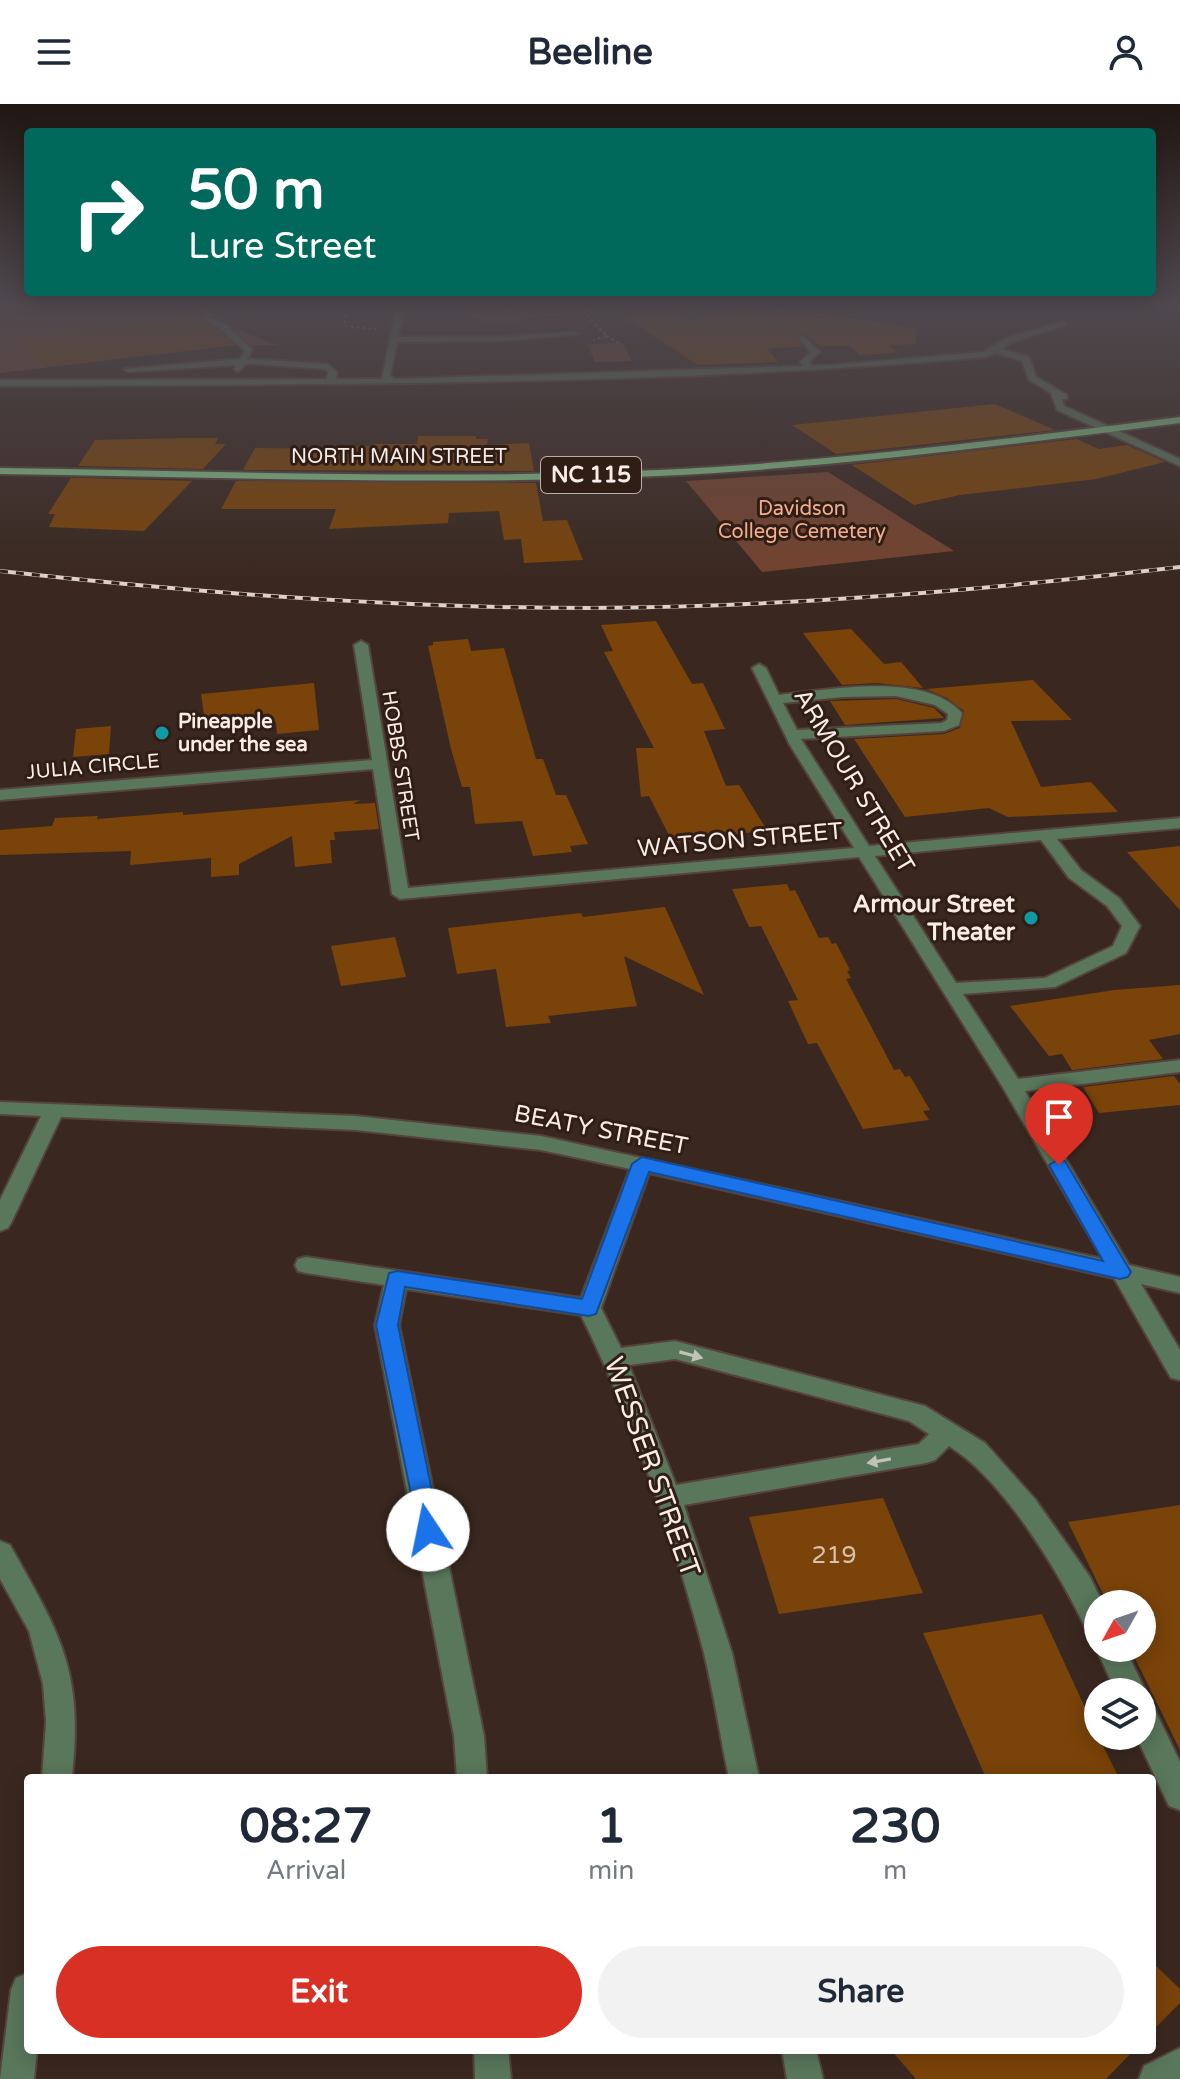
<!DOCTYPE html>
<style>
body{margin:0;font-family:"Varela Round",sans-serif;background:#f2f2f3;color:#1f2937;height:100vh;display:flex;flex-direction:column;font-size:30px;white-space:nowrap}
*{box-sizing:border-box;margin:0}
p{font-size:26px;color:#747a83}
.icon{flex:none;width:44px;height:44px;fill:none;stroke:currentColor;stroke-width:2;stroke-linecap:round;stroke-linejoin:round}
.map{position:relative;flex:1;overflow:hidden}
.panel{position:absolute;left:24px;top:1670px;width:1132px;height:280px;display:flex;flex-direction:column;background:#fff;border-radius:8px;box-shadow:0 4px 20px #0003}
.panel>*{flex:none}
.banner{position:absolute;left:24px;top:24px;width:1132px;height:168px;border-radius:8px;box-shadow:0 4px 20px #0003;background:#00695c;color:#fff;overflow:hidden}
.needle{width:52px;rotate:230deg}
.fabs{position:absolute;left:1084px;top:1486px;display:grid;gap:16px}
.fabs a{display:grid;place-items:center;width:72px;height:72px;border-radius:50%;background:#fff;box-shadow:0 4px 20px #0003;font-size:40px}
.pin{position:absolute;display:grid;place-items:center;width:68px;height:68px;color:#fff;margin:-82px -34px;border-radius:50% 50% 50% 0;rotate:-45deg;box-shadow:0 0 8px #0007}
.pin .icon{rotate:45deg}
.me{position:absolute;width:88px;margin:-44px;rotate:349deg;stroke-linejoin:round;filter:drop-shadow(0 0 6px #0008)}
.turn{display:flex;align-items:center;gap:28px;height:168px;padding:0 32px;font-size:36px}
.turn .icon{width:104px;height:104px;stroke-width:2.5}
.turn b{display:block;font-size:56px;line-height:68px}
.eta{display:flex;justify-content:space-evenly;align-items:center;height:136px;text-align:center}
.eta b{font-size:48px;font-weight:700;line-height:56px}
.button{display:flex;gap:16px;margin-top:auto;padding:16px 32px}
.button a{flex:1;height:92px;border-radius:48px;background:#d93025;color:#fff;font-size:32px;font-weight:700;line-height:92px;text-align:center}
.button a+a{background:#f2f2f3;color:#1f2937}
header{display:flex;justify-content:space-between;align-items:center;height:104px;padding:0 32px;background:#fff;font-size:36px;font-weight:700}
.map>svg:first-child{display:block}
.green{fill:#74432e}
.building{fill:#7a4309}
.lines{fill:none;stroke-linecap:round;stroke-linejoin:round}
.minor-casing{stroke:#55433c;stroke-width:4}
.major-casing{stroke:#55433c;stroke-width:4}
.path{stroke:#8c7c75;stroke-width:2;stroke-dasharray:3 3;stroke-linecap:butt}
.minor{fill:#59775b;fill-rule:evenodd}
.major{fill:#81c187;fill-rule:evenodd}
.rail-casing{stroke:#ded0ca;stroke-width:4}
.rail{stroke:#301e16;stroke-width:3;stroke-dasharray:8;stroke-linecap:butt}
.oneway{fill:#c1c3b5}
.route{fill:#1a73e8;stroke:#114b97;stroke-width:2}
.culture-dot{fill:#0f9aa8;stroke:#301e16;stroke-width:3}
.labels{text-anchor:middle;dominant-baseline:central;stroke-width:6;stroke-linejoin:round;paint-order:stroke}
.far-street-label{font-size:20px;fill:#f9ece6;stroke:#301e16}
.far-park-label{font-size:20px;fill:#f4ae8f;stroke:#301e16}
.far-poi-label{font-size:20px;font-weight:bold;fill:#f9ece6;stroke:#301e16;text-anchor:start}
.shield{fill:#301e16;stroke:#bdaea8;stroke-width:2}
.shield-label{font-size:22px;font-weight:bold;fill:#f9ece6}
.street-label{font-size:24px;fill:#f9ece6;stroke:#301e16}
.poi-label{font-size:24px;font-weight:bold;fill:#f9ece6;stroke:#301e16;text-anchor:end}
.near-number-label{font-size:24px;fill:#d9c2af}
.near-street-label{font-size:28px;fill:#f9ece6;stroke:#301e16}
</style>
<header><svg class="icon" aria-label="menu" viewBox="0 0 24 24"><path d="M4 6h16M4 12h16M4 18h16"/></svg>Beeline<svg class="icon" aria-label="person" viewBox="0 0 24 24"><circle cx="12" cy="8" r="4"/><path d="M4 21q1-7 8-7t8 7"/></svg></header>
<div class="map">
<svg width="1180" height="1975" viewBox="0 0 1180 1975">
<rect width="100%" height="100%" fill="#3a2820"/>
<g class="green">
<path d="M0,199H198L233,224L277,241H236L0,269Z"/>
<path d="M464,199H717L698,206L532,213C513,219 482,220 464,210Z"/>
<path d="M623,239L632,257L595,258L587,240Z"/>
<path d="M828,368L954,447L762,468L686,377Z"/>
</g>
<g class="building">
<path d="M643,199H666L687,219L736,199H754L917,225L916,240L889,241L898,249L859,251L850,242H819L803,229L796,233L803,243L767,244L778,258L698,261L623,212L650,210Z"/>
<path d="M195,212L234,241L44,263L18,235Z"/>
<path d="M995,300L1055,326L836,350L792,321Z"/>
<path d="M418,332H476V335H488L487,341L529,339L534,367L243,366L255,344L351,345L352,342H374V340H417Z"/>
<path d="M185,334H218L215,340H226L203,365L78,362L95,336Z"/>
<path d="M1077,335L1099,345L1127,341L1165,358L1096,375L960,391L914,401L852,361Z"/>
<path d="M71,374H82L192,377L144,427L49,423L55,410H48Z"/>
<path d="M236,377L536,379L543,417L567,416L583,456L524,459L521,435L504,436L499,407L449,409L448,419L329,425L336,405H221Z"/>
<path d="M656,517L692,580L703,579L725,625L704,627L726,682L739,681L767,726L673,739L649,692L641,693L636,644H654L604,548L613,547L601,521Z"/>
<path d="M851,525L884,560L901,558L923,584L876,579L842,581L803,529Z"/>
<path d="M468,535L471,547L504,544L536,655H543L556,691H566L588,740L570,742L572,748L533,752L522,717L475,720L470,683H462L451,645L428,542L433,541V538Z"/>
<path d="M1033,576L1072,616L1011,617L1041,683L1091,678L1118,708L1008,713L989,704L905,713L854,635L944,630L960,624L964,607L947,594L926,585Z"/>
<path d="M314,579L319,626L277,630L276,618L206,626L201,590Z"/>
<path d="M896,595L934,604L944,614L845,621L830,597Z"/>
<path d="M111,622L109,650L73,653L76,625Z"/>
<path d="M360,696L353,700L375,699L379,725L334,728L335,736H330L332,759L295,763L292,732L239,760V771L211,773V754L130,761L131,747L0,751V726L52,722L55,714L98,712L97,715L183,708V711Z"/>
<path d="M1180,742V806L1127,748Z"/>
<path d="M787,780L790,787L795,786L819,834L828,833L832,840L836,839L850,866L847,867L851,874L846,875L894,966L900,965L905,973L910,972L930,1006L923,1007L929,1016L863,1025L817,939L808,940L788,897L798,896L761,822L749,823L732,785Z"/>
<path d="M665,803L704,891L624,852L637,902L548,912L551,919L506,923L496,865L457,870L448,824L581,809L583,813Z"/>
<path d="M395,833L406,873L341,882L331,842Z"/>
<path d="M1180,881V930L1149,936L1163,955L1072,966L1062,950L1049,952L1010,902L1114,886Z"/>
<path d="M1174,972L1180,980V1001L1099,1009L1083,983Z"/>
<path d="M883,1394L923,1489L779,1510L749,1413Z"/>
<path d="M1180,1401V1646L1130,1544H1142V1500H1108L1068,1418Z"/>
<path d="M1042,1510L1098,1632L1119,1674H986L923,1529Z"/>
<path d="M1152,1858L1180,1885V1899L1152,1927Z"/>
<path d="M891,1946H1134L1106,1975H916Z"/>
</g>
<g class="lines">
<defs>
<g id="minor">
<path d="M397,199H405L398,233H499L574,228L578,230L499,237L397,238L390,272L395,275L803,262L800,258L811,248L799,234L803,232L820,248L809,258L812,262L831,261L984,248L1004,235L1063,217L1066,221L1010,239L1002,245L1029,253L1036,273L1067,291V295H1062L1064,302L1180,355V362L1057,306L1051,289L1029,276L1022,257L996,249L985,253C658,282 329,280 0,282V276L327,275L328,268L325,265L256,260H245L238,268L234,265L236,261L128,268L124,265L240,255L245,247L219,224L202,215L205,211L225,220L252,245L248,255L328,260L337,268L336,275H382Z"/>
<path d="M361,537L368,541L408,784L854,744L790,641L752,564L759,560L766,564L779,591C830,586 924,567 962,609L959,621L944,627L801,635L869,742L1180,714V724L1057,735L1081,766L1119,794L1140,822L1126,849L1055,883L963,890L1018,975L1180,956V968L1025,987L1129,1161L1180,1173V1189L1141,1180L1180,1246V1276L1171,1274L1114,1174L649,1069L601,1204L621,1244L675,1237L925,1302L985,1339L1035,1395L1090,1473L1103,1500H1098V1533L1088,1529C1061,1471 1004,1376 949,1342L935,1356L926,1359L684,1401L732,1549L759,1674H729C720,1632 714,1590 704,1549C675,1437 632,1314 581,1211L406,1185L399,1221L484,1632L487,1674H457L454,1632L375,1221L384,1181L306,1169L298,1167L295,1161L298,1155L306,1153L581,1194L630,1065L541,1046L356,1026L61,1013L11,1119L8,1124L0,1127V1096L41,1012L0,1010V998L356,1012L541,1032L1103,1155L1002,982L859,753L400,795L392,790L373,665L0,696V686L372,656L354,541ZM896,592L935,601L948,610L947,616L941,619L797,626L783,599L843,593ZM1041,736L1069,774L1107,802L1122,822L1113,842L1045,874L956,879L875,752ZM675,1255L909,1317L929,1330L919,1340L676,1381L629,1261Z"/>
<path d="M0,1437L10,1441C60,1530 84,1567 72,1674H42L46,1618L43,1580L29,1527L0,1475Z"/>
<path d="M1098,1539V1544H1125L1146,1588L1142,1596V1588H1116L1096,1544Z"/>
<path d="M1142,1598L1153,1602L1180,1658V1706L1169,1702L1136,1632H1142Z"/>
<path d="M28,1869V1946H37L34,1975H0L11,1886L16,1874Z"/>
<path d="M1180,1944V1975H1139L1144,1962Z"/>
<path d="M474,1946H508L511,1975H475Z"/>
<path d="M782,1946H816L823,1975H787Z"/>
</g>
<path id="major" d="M1180,313V319C1006,341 833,364 658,372C439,382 219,373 0,370V364C219,367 439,376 658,366C833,358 1006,335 1180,313Z"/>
</defs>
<use href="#minor" class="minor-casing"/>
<use href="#major" class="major-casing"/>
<g class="path">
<path d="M316,199H345"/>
<path d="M357,199L347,204L344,222L376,225"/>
<path d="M591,199L588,213L607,232L593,236"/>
<path d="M1158,199L1180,207"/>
<path d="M606,232L619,239"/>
</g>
<use href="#minor" class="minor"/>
<use href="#major" class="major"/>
<defs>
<path id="rail" d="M0,467C196,489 393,504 590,504C788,503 984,486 1180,463"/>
</defs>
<use href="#rail" class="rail-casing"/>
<use href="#rail" class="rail"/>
</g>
<defs><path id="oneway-solid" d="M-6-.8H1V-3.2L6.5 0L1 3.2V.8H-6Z" transform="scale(2)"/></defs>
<g class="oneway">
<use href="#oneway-solid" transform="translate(691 1251) rotate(15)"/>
<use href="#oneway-solid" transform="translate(879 1357) rotate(170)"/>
</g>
<linearGradient id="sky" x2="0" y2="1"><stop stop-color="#201612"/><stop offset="0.42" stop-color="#4f484e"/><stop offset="1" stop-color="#4f484e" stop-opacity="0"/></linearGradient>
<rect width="1180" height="476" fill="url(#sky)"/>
<path class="route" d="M642,1053L1103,1157L1049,1061L1059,1055L1065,1057L1131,1168L1128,1173L1120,1175L649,1068L596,1210L589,1212L405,1183L398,1221L440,1426L437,1433L428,1437L420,1433L376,1221L389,1169L397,1167L582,1195L632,1060Z"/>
<g class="culture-dot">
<circle cx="162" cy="629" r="8"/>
<circle cx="1031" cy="814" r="8"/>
</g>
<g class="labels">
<g class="far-street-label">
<text x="399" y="353">NORTH MAIN STREET</text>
<text transform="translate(400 662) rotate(81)">HOBBS STREET</text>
<text transform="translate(93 663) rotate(-5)">JULIA CIRCLE</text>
</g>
<g class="far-park-label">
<text x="802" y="405">Davidson<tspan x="802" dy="23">College Cemetery</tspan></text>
</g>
<g class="far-poi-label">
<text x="178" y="618">Pineapple<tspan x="178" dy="23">under the sea</tspan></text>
</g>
<rect class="shield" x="541" y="353" width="100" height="36" rx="6"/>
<g class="shield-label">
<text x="591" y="371">NC 115</text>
</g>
<g class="street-label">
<text transform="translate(854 677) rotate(59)">ARMOUR STREET</text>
<text transform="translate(740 736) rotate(-5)">WATSON STREET</text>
<text transform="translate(601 1026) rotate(11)">BEATY STREET</text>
</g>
<g class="poi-label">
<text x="1015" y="800">Armour Street<tspan x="1015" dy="28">Theater</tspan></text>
</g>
<g class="near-number-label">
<text x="834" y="1451">219</text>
</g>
<g class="near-street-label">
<text transform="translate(652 1363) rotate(70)">WESSER STREET</text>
</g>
</g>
</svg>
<div class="fabs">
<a><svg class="needle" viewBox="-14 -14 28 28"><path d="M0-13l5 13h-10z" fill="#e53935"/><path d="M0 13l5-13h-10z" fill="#747a83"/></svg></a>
<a><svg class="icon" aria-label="layers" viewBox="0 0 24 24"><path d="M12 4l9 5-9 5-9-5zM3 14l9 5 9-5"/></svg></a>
</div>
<div class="pin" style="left:1059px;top:1061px;background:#d93025"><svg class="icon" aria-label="arrive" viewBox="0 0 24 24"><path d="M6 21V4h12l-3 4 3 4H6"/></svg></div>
<svg class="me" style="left:428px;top:1426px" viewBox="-20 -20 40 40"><circle r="19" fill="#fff"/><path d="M0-13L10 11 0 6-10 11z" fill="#1a73e8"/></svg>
<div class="banner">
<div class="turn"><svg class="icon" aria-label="right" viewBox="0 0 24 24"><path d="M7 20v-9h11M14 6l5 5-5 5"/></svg><div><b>50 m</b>Lure Street</div></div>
</div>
<section class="panel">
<div class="eta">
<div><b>08:27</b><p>Arrival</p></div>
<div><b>1</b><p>min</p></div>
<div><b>230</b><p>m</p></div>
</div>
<div class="button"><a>Exit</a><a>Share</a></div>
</section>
</div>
